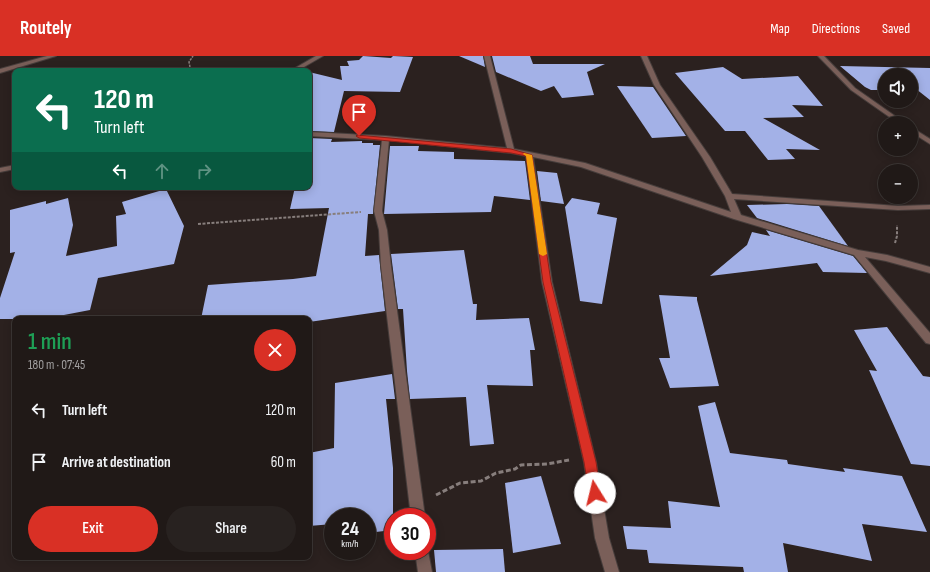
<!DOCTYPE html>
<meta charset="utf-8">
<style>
body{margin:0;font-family:"Sofia Sans Condensed",sans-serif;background:#282220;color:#f1f3f6;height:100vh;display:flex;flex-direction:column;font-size:15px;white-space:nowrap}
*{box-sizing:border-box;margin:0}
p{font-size:13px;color:#a2a0a1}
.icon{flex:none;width:22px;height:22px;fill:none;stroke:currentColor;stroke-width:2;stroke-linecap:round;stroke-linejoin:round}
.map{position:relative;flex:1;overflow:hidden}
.panel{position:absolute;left:12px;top:260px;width:300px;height:244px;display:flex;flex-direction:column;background:#201917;border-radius:8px;box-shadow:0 2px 10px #0003,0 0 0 1px #3d3836}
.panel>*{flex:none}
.hud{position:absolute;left:12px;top:12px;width:300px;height:122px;border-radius:8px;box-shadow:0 2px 10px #0003,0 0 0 1px #3d3836;background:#0b6e4f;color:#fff;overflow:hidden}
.fabs{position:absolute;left:878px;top:12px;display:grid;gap:8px}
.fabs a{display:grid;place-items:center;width:40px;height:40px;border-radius:50%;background:#201917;box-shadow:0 2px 10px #0003,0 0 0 1px #3d3836;font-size:20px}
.speed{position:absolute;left:324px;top:452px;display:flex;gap:8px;font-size:20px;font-weight:700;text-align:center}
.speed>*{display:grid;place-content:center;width:52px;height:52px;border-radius:50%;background:#201917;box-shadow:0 2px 10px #0003,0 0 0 1px #3d3836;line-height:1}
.speed small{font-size:10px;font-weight:400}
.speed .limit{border:6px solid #d22;background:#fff;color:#111}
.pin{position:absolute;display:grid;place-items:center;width:34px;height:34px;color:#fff;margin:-41px -17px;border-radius:50% 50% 50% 0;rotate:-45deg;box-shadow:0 0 4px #0007}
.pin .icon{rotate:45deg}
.me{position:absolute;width:44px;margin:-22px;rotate:351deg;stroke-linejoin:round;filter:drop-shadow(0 0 3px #0008)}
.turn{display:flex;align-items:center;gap:14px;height:84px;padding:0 16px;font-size:18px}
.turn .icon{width:52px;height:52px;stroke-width:2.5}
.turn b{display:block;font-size:28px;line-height:34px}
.lanes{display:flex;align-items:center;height:38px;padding:0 16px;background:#0003;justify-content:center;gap:20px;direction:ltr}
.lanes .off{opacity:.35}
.round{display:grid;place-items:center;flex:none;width:42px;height:42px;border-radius:21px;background:#282220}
.summary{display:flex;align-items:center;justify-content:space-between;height:68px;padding:0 16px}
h1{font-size:24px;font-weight:600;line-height:30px;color:#1e9e55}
.action{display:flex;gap:8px;margin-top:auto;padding:8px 16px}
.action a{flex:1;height:46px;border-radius:24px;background:#d93025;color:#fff;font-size:16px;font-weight:600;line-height:46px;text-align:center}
.action a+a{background:#282220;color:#f1f3f6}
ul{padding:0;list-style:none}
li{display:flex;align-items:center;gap:12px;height:52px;padding:0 16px}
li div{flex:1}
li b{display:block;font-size:15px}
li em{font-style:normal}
header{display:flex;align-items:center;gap:24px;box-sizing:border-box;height:56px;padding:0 20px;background:#d93025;color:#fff}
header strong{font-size:19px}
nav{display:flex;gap:22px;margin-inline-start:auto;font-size:14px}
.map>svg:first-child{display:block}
.building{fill:#a3b1e7}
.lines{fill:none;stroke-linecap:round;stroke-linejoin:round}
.minor-casing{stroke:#463d3b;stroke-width:2}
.path-far2{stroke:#877e7c;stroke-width:1.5;stroke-dasharray:2.5 1;stroke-linecap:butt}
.path-far1{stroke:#877e7c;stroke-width:2;stroke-dasharray:3 1.5;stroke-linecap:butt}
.path{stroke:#877e7c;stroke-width:3;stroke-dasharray:5 2.5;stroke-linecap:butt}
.minor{fill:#7a5f59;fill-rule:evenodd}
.route{fill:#d93025;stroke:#8d1f18}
.slow{fill:#f59e0b}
</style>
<header>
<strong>Routely</strong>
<nav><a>Map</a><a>Directions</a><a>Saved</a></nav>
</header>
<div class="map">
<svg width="930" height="516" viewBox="0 0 930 516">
<rect width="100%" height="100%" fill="#2b211f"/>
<g class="building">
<path d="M363,0L391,2L393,0L413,1L400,36L344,35L334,76L309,75V16L342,24L340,10H349L347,5L359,4Z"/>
<path d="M459,0H483L485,11Z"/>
<path d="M492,0H530L533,8H605L587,16L594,39L562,42L554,30L541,35L496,16Z"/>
<path d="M840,10L930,12V44L911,29V19H885V34H871L865,31Z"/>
<path d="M723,11L742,23L798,20L823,50L792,49L804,61L763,62L820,94L786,93L795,103L768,104L745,75H725L675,17Z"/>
<path d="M617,30L653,31L686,80L652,82Z"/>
<path d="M309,82L332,83L331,86L362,85V87H373V89H380L373,158H368L365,200L379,199L385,255L309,266V263H201L208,229L293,223L316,220L329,152L290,153L295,131H309Z"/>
<path d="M390,90H419L418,95L454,96V103L525,105L530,144L494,140L491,156L384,158Z"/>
<path d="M537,115L557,117L564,148L541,145Z"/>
<path d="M166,133L184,170L174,208L98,222L90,254L43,263H0V242L15,196L10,197V154L46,145V148L68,142L73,169L66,200L117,190L116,160L126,158L122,146Z"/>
<path d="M572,142L600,147L597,158L617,162L602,248L580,245L565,151Z"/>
<path d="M747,149L787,148L819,150L848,190L757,162Z"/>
<path d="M766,174L853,200L867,217L823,216L817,207L710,220L747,189L752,176L770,180Z"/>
<path d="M464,194L473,248H477L476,264L529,262L535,294H530L533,330L487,329L494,388L470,390L466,341L410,343L407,315L403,253H398L391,198Z"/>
<path d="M659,239L697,241V244L719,330L670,332L659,302H670Z"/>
<path d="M887,271L923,320L930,321V410L911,408L869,314L877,315L854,274Z"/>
<path d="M392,318L395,343H386L393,412V474L367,477V461H333V468L309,470V397L334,392L335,327Z"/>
<path d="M715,346L730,397L787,404L788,408L845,416L843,412L902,420L927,476L862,468L872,505L783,487L788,516H744L743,511L649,507L647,494L627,493L623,470L671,472L668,445L720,451L698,350Z"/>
<path d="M541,420L561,488L513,497L505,427Z"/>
<path d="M503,493L505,516H436L434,494Z"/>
</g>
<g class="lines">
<defs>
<g id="minor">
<path d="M47,0H56L0,17V13Z"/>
<path d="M316,0H323L297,15H290Z"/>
<path d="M484,0H490L514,93L585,107L731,156L725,140L702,101L654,29L641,0H647L660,29L710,101L732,138L898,150L930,149V153L898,154L734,143L741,159L858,194L887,199L930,211V217L886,205L865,201L930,277V288L926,287L854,199L734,163L581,111L533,101L552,226L596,406L609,482L619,516H605L595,482L584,406L542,226L526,100L511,97L389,84L382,155L387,174L391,210L425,461H411L381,210L379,174L374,155L382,84L309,80V76L386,80L507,92Z"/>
<path d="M818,0H824L855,32L905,67H898L851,34Z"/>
<path d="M911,71L930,83V88L911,76Z"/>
<path d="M15,109V113L0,116V112Z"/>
<path d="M427,490L432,516H418L415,495H427Z"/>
</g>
</defs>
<use href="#minor" class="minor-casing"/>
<path class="path-far2" d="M190,11L189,6L193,0"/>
<g class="path-far1">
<path d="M198,168L361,156"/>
<path d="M895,187L897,180V169"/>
</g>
<path class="path" d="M436,439L460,427L481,425L496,417L515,413L521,409L547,408L569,404"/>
<use href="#minor" class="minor"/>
</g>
<path class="route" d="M357,79L511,93L532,99L551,226L596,406L601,437L599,441L595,442L590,441L589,437L584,406L543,226L526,100L511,97L359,82L356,80Z"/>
<path class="slow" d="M524,97L532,99L547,198L543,200L539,198L526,100L523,98Z"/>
</svg>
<div class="fabs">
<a><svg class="icon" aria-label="sound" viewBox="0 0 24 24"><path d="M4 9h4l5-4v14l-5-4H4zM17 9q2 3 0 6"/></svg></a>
<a>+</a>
<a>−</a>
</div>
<div class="speed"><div>24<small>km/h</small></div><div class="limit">30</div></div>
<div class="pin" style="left:359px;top:80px;background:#d93025"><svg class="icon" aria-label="arrive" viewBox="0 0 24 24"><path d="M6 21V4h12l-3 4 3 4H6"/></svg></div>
<svg class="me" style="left:595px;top:437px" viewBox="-20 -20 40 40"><circle r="19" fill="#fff"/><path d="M0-13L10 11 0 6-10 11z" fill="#d93025"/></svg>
<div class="hud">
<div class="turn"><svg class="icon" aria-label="left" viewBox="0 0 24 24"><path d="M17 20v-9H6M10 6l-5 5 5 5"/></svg><div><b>120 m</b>Turn left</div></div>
<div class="lanes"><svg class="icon" aria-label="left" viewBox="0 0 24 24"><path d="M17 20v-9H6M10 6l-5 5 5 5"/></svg><svg class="icon off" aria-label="ahead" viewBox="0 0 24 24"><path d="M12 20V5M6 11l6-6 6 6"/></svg><svg class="icon off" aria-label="right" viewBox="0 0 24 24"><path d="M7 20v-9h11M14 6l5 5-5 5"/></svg></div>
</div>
<section class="panel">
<div class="summary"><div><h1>1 min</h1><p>180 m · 07:45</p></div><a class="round" style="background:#d93025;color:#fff"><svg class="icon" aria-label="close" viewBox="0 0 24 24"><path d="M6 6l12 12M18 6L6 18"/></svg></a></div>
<ul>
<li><svg class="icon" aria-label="left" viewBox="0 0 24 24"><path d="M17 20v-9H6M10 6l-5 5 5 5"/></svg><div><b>Turn left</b></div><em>120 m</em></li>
<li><svg class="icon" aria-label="arrive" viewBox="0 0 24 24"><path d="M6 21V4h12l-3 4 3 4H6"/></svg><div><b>Arrive at destination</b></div><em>60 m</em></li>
</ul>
<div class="action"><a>Exit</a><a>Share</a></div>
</section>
</div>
